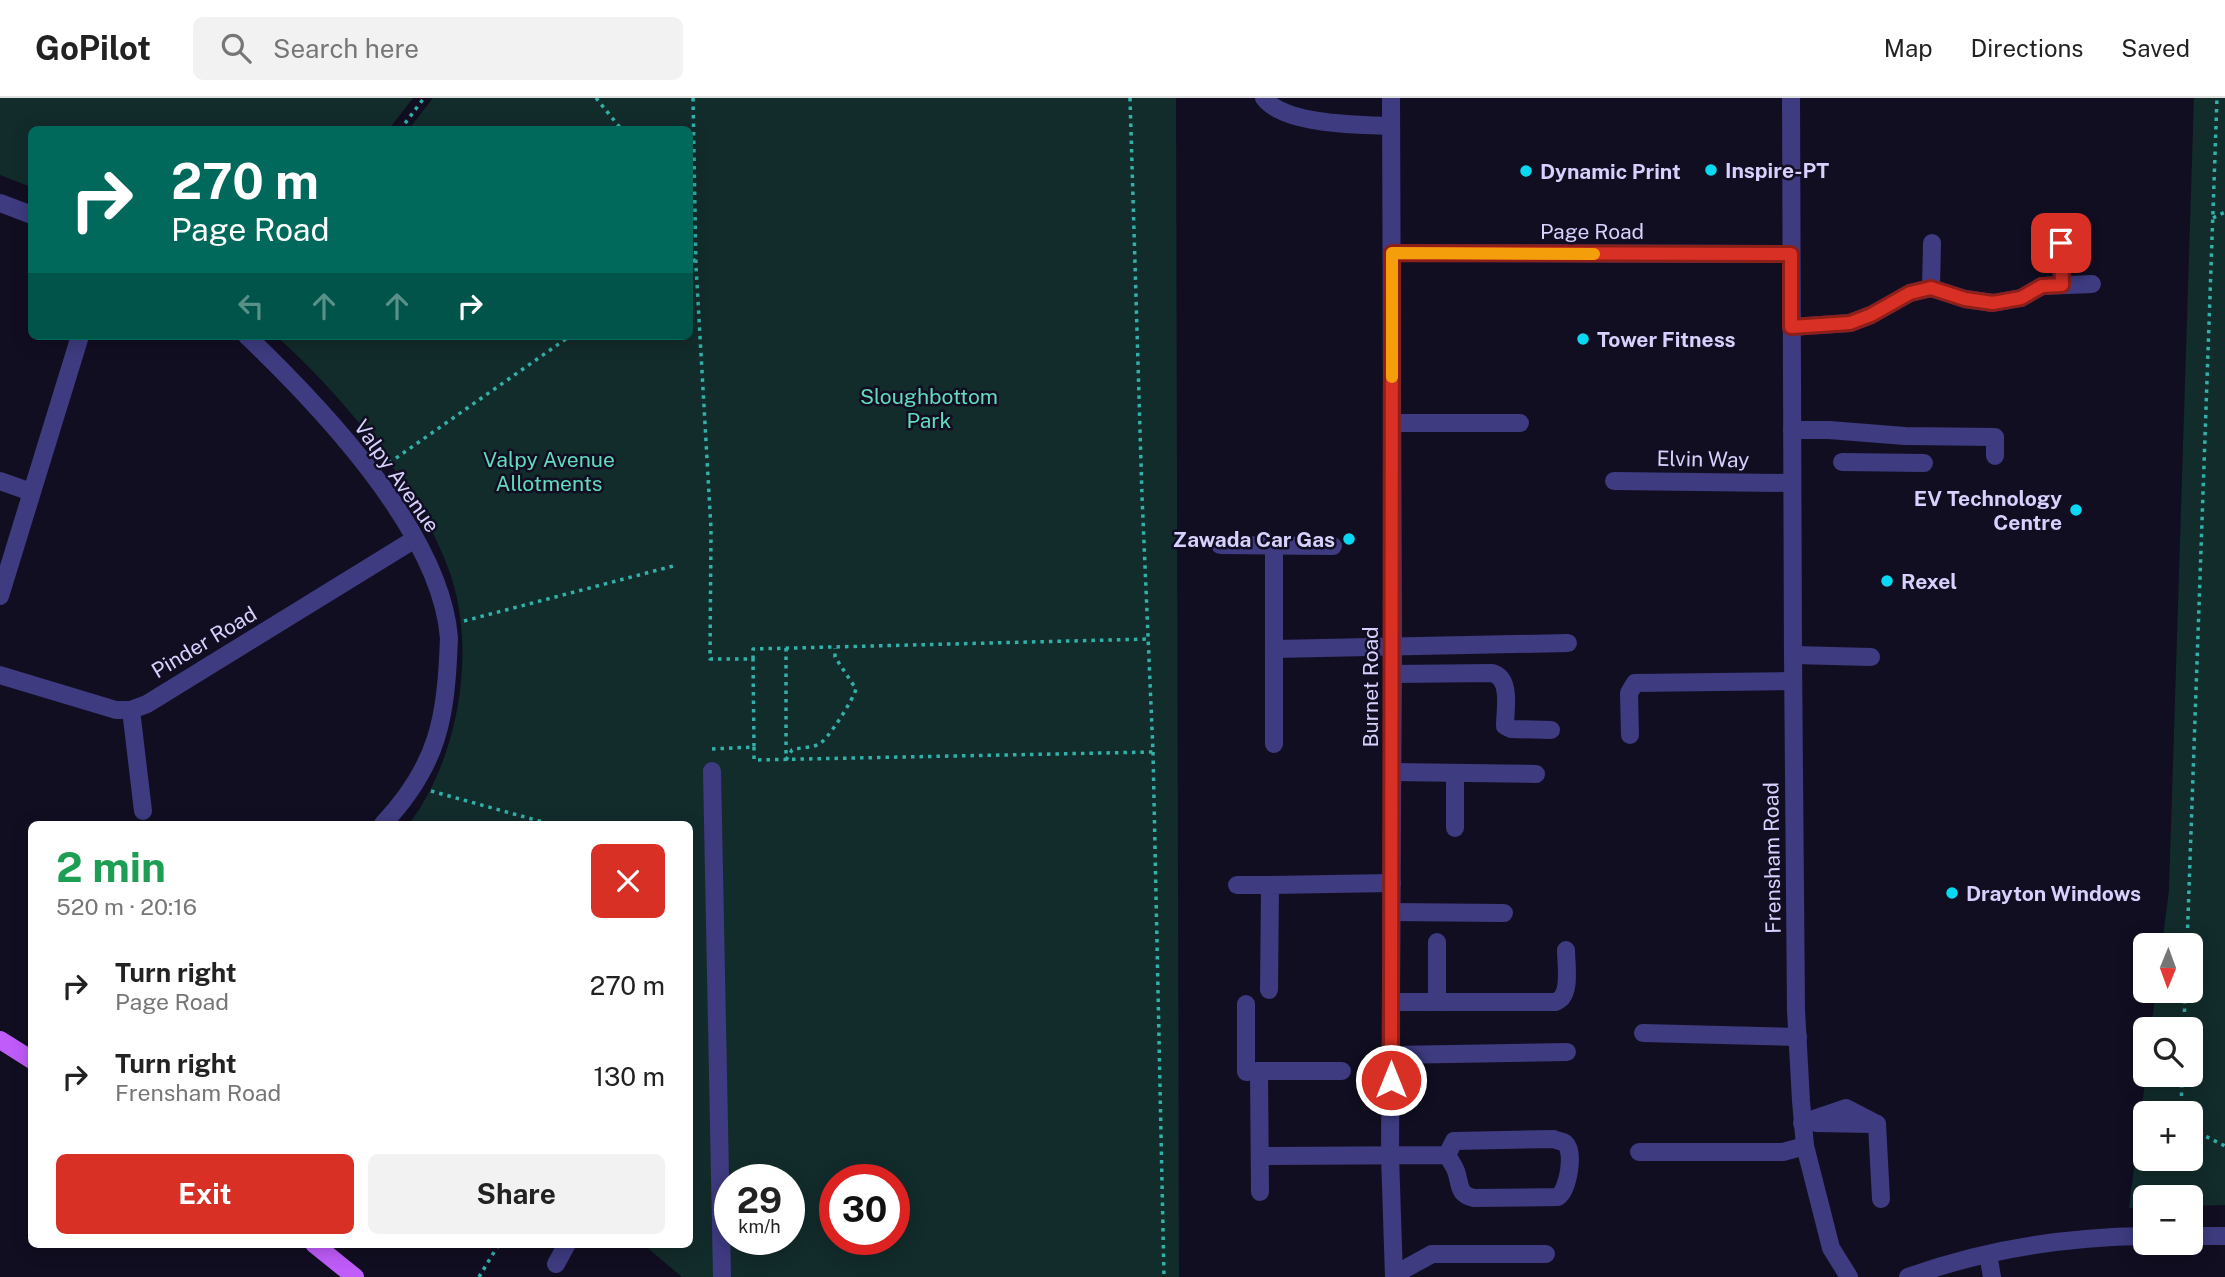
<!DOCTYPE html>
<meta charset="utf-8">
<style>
body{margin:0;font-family:"Public Sans",sans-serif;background:#f2f2f2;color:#222;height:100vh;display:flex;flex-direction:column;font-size:26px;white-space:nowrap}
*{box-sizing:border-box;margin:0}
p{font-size:23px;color:#767676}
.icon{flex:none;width:38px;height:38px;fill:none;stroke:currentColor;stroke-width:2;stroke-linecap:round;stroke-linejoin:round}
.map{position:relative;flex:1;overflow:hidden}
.sheet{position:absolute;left:28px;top:723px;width:665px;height:427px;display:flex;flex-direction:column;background:#fff;border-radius:10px;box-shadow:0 4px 18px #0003}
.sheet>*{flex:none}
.banner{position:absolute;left:28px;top:28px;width:665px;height:214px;border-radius:10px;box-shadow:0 4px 18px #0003;background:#00695c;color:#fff;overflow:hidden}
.needle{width:46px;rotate:181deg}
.tools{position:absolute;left:2133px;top:835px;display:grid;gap:14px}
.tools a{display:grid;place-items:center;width:70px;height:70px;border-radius:10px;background:#fff;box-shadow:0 4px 18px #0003;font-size:35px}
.speed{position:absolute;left:714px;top:1066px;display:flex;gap:14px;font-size:35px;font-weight:700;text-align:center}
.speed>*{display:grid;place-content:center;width:91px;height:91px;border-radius:50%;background:#fff;box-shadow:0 4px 18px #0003;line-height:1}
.speed small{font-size:18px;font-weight:400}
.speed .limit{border:10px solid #d22;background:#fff;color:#111}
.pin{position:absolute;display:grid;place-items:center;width:60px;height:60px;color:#fff;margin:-30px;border-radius:14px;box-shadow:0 4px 10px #0006}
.me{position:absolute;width:77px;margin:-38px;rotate:0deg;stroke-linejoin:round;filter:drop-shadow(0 0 5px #0008)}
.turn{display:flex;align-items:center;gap:24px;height:147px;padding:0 28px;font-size:32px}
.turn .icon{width:91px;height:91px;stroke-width:2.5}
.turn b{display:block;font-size:49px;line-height:60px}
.lanes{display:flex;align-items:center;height:66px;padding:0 28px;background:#0003;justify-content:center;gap:35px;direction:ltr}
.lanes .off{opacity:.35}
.round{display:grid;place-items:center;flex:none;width:74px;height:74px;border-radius:10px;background:#f2f2f2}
.head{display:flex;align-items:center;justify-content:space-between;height:119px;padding:0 28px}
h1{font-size:42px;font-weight:700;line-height:52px;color:#1e9e55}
.action{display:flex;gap:14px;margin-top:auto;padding:14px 28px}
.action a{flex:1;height:80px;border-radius:10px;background:#d93025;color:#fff;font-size:28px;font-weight:700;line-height:80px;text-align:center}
.action a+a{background:#f2f2f2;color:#222}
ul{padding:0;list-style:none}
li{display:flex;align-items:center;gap:21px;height:91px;padding:0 28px}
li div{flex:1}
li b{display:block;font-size:26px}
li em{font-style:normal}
header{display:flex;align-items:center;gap:42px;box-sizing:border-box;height:98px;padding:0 35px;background:#fff;border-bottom:2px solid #e0e0e0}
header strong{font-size:33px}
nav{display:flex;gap:38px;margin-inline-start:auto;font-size:24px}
.search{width:490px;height:63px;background:#f2f2f2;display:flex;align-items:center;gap:18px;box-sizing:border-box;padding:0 24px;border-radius:10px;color:#767676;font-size:26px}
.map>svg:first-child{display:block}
.green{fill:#122c2b;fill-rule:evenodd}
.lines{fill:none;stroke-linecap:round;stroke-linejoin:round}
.path{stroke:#32b0aa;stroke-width:3.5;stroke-dasharray:3.5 5;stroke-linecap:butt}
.minor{stroke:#3e3b80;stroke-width:18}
.major{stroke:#c05cfa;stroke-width:18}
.route-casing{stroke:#8d1f18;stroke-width:18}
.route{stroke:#d93025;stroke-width:12}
.slow{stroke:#f59e0b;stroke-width:12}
.poi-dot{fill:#08d9f3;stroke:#120e22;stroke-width:2.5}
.labels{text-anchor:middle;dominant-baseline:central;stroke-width:5;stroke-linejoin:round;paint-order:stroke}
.poi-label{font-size:21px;font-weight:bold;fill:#d7d1fd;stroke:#120e22;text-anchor:start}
.street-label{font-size:21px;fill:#d7d1fd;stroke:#120e22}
.park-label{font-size:21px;fill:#60dbbd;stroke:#120e22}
</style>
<header>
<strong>GoPilot</strong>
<div class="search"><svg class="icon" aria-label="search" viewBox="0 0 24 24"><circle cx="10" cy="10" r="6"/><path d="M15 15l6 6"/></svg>Search here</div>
<nav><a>Map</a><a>Directions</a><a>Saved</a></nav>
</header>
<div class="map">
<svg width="2225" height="1179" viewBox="0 0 2225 1179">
<rect width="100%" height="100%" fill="#120e22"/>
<g class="green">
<path d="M0,0H413L389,31L32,32L31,89L0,77Z"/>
<path d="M433,0H1176L1179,1179H682L643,1146H690V726H409C456,664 475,564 454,488C430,402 342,296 276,238H690V32L409,31ZM730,1082H789V1141H730ZM835,1082H894V1141H835Z"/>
<path d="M2194,0H2225V1107L2191,1108V1099H2146L2145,1109L2129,1110L2146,977L2191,976V931H2151L2156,893L2191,892V847H2162L2169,792ZM2146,1015H2191V1060H2146Z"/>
</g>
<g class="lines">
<g class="path">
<path d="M596,0L622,32"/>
<path d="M693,0L696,168L711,431L710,561H753L754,649L712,651V654"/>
<path d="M1130,0L1142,398L1153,654L1164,1179"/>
<path d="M400,32L424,0"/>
<path d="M2213,120L2225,114"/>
<path d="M690,153L696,167"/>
<path d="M389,365L570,238"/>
<path d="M464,523L677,467"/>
<path d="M786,550V660"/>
<path d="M753,561V551L1149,541"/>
<path d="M754,649V662L1153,654"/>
<path d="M786,662L792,652C801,649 812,650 819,646C828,642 854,600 856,591L835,559V550"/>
<path d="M431,693L550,726"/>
<path d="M2187,847L2217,0"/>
<path d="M2184,931L2185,892"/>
<path d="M2181,1015L2182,976"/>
<path d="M2191,1031L2225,1048"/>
<path d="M690,1048V1049"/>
<path d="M479,1179L499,1146"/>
</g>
<g class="minor">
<path d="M1264,0C1284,27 1360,27 1391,28"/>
<path d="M1391,0L1393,549L1390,1057L1394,1179"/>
<path d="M1791,0L1793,557L1796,912L1801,1003L1805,1048L1831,1150L1849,1179"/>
<path d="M0,105L32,117"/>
<path d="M2061,145L2062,187"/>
<path d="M1392,155L1791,156"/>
<path d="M1931,190L1965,201L1993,205L2021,200L2042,188L2092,186"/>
<path d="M1791,229L1850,225L1871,217L1910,195L1931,190L1932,145"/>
<path d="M247,238C321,309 441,434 449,540C446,620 439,666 383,726"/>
<path d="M1392,325H1520"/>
<path d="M1792,332H1829L1905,338L1995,339V358"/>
<path d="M1842,364L1924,365"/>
<path d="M0,383L31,394"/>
<path d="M1614,383L1791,385"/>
<path d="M1220,447L1333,448"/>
<path d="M1274,448V646"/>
<path d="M0,498L80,238"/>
<path d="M1274,551L1568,545"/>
<path d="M1793,557L1871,559"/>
<path d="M1392,576L1492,575C1512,580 1505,612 1505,628L1511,631L1551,632"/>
<path d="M0,577L116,612H131L147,606L415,441"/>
<path d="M131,612L143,713"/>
<path d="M1630,637L1629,595L1635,585L1793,583"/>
<path d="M712,673L722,1179"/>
<path d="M1392,674L1536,676"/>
<path d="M1455,675V730"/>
<path d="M1237,787H1270"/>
<path d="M1392,814L1504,815"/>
<path d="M1269,892L1270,787L1392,785"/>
<path d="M1391,904H1555C1572,899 1566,868 1566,852"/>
<path d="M1437,904V844"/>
<path d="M1246,906V974L1259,973"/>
<path d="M1643,935L1798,939"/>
<path d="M1391,957L1567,954"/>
<path d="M1802,1025L1846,1010L1877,1026"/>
<path d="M1816,1025L1872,1026"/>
<path d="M1877,1026L1881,1101"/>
<path d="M1639,1054H1783L1805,1048"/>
<path d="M1261,1058L1447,1057L1454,1043L1554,1041C1557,1043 1562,1043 1565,1045C1575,1054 1568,1092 1558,1099L1474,1100C1457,1096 1461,1087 1456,1073C1454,1068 1450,1062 1447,1057"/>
<path d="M1260,1094L1259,973H1342"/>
<path d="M2191,1138H2225"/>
<path d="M1988,1156L1992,1179"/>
<path d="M556,1166L567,1146"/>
<path d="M1394,1177L1432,1156H1546"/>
<path d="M1908,1179C1983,1152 2066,1139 2146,1138"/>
</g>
<g class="major">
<path d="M0,942L32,962"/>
<path d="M314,1146L355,1179"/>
</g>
</g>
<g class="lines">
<defs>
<path id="route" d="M1391,982L1392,155L1791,156V229L1850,225L1871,217L1910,195L1931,190L1965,201L1993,205L2021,200L2042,188L2062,187L2061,145"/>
</defs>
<use href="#route" class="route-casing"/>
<use href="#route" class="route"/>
<path class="slow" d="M1392,279V155L1594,156"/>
</g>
<g class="poi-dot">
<circle cx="1711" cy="72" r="7"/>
<circle cx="1526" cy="73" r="7"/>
<circle cx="1583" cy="241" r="7"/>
<circle cx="2076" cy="412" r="7"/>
<circle cx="1349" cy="441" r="7"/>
<circle cx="1887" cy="483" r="7"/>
<circle cx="1952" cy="795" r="7"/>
</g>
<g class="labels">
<g class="poi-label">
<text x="1725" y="72">Inspire-PT</text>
<text x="1540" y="73">Dynamic Print</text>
<text x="1597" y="241">Tower Fitness</text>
<text x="2062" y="400" text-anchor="end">EV Technology<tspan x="2062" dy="24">Centre</tspan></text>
<text x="1335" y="441" text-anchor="end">Zawada Car Gas</text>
<text x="1901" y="483">Rexel</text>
<text x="1966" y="795">Drayton Windows</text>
</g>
<g class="street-label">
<text x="1592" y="133">Page Road</text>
<text transform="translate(1703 361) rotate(1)">Elvin Way</text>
<text transform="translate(397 378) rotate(55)">Valpy Avenue</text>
<text transform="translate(204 544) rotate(-31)">Pinder Road</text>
<text transform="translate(1370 589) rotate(-90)">Burnet Road</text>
<text transform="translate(1772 760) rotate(-91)">Frensham Road</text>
</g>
<g class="park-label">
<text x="929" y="298">Sloughbottom<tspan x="929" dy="24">Park</tspan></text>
<text x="549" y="361">Valpy Avenue<tspan x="549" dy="24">Allotments</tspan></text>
</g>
</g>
</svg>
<div class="tools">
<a><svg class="needle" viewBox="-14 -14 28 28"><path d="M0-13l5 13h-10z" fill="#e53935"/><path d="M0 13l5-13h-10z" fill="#767676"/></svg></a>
<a><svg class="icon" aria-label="search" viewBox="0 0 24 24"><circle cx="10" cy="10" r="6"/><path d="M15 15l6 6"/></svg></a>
<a>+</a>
<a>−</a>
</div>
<div class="speed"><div>29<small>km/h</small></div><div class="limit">30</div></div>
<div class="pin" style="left:2061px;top:145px;background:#d93025"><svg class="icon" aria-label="arrive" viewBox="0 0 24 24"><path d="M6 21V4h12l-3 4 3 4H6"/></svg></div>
<svg class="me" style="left:1391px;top:982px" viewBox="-20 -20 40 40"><circle r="17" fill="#d93025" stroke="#fff" stroke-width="3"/><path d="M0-11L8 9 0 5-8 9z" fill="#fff"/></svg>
<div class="banner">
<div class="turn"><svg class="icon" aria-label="right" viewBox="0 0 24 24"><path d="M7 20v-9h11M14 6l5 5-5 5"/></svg><div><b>270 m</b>Page Road</div></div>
<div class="lanes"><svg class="icon off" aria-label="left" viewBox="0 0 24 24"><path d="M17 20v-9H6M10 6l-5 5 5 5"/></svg><svg class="icon off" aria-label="ahead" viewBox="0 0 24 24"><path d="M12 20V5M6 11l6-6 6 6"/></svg><svg class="icon off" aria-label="ahead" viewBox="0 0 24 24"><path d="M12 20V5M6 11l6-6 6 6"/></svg><svg class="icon" aria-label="right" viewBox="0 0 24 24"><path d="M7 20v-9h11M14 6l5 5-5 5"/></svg></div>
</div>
<section class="sheet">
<div class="head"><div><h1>2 min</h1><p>520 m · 20:16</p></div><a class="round" style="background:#d93025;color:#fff"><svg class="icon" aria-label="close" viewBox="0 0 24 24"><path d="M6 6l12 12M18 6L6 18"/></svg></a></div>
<ul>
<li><svg class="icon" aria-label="right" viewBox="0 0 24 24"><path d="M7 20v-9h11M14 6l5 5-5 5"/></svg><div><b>Turn right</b><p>Page Road</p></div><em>270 m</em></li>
<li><svg class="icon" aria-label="right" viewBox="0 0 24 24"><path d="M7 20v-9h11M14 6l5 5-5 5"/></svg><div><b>Turn right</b><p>Frensham Road</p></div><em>130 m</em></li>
</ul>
<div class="action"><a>Exit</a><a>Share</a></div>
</section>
</div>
